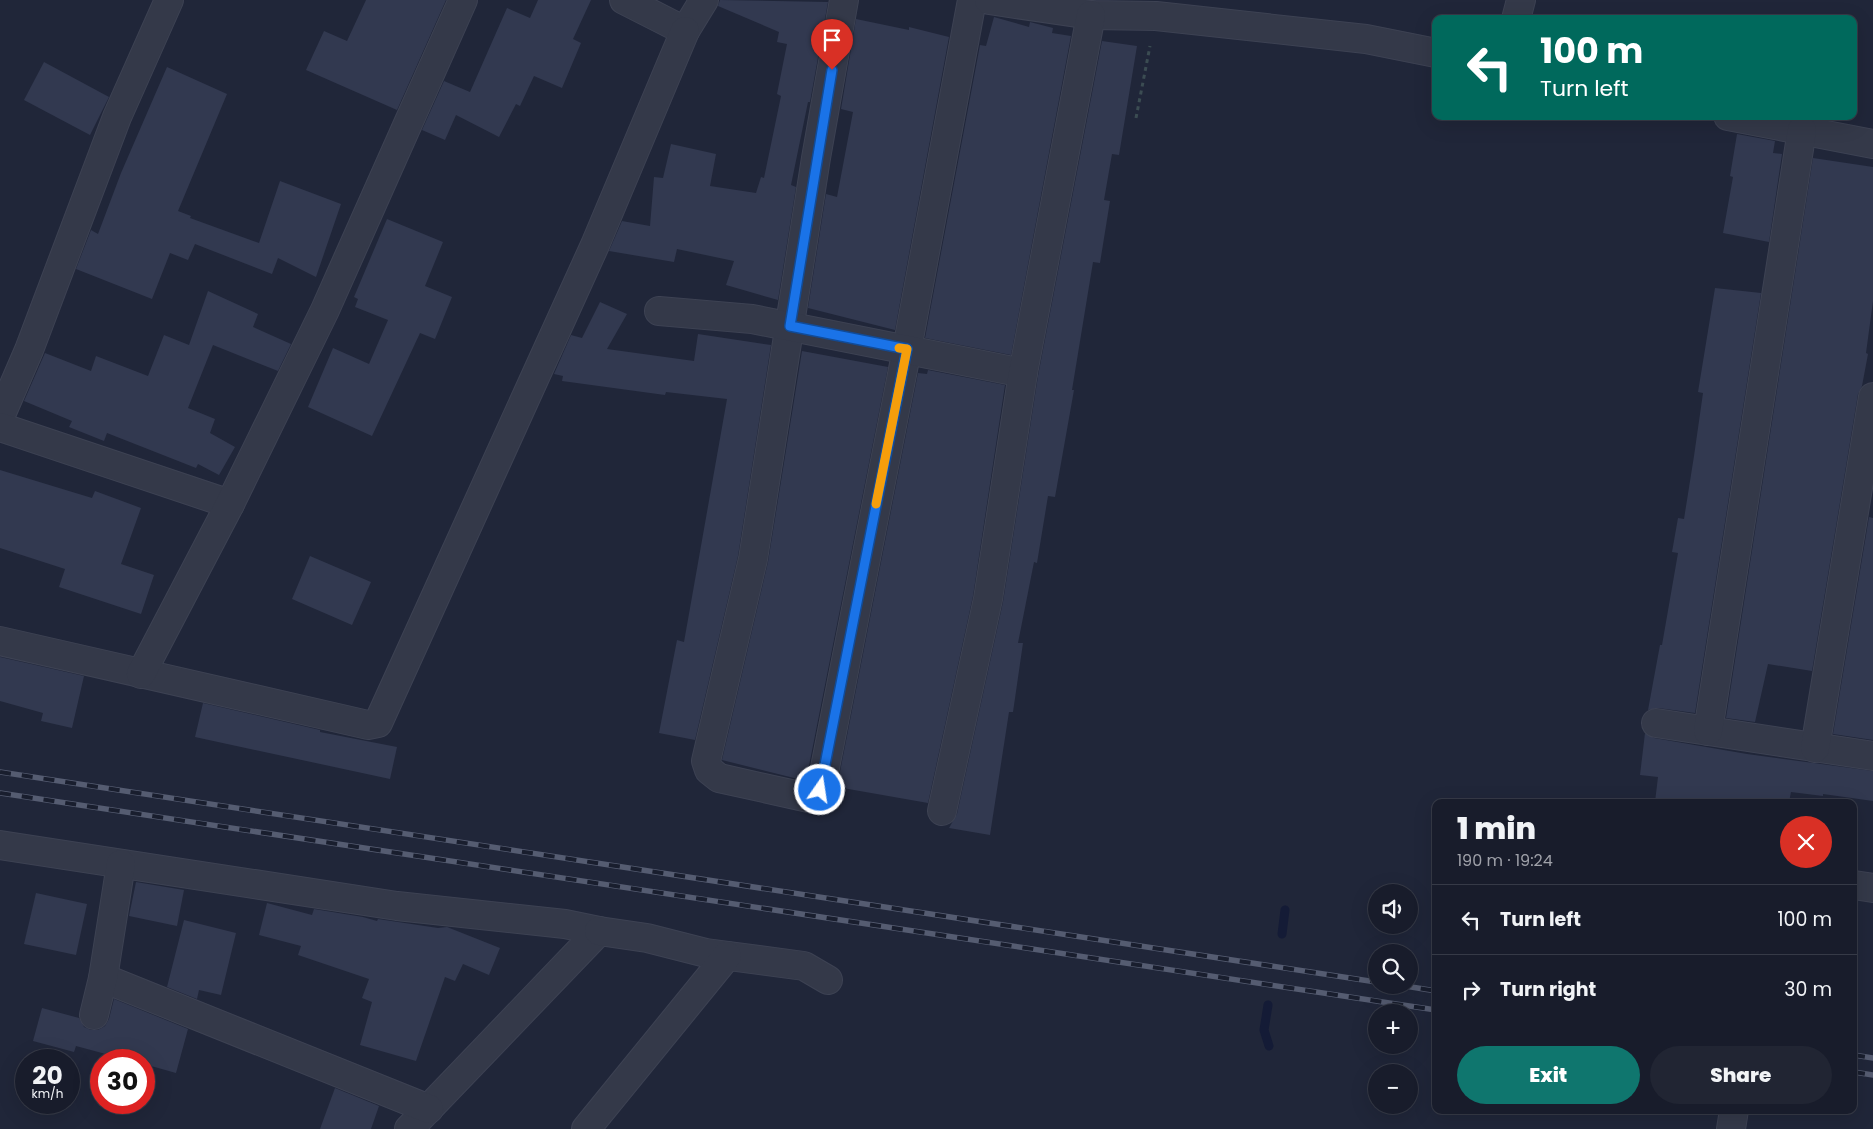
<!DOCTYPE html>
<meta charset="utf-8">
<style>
body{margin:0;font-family:Poppins,sans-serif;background:#212533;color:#f1f3f6;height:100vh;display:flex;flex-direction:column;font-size:19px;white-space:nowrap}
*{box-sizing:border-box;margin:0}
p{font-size:16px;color:#9fa1a9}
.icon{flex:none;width:28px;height:28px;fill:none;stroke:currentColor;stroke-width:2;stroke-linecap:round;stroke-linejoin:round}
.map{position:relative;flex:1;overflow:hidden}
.panel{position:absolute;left:1432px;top:799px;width:425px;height:315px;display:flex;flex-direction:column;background:#181c2b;border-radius:10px;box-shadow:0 5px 20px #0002,0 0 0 1px #363a47}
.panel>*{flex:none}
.hud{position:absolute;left:1432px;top:15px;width:425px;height:105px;border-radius:10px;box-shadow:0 5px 20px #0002,0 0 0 1px #363a47;background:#00695c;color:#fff;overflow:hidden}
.buttons{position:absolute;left:1368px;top:884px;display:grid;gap:10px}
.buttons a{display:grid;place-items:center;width:50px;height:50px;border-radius:50%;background:#181c2b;box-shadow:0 5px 20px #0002,0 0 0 1px #363a47;font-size:25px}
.speed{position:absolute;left:15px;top:1049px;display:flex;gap:10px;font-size:25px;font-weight:700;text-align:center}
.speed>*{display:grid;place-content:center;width:65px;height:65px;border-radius:50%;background:#181c2b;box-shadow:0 5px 20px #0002,0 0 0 1px #363a47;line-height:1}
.speed small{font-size:12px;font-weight:400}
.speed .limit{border:8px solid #d22;background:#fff;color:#111}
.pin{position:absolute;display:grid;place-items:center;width:42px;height:42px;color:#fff;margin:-51px -21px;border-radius:50% 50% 50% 0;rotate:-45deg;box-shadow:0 0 5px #0007}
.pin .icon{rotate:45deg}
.me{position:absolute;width:55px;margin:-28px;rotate:13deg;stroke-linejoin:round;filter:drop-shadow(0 0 4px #0008)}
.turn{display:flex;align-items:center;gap:18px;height:105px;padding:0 25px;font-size:22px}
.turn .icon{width:65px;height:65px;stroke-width:2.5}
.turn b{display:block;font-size:35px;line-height:42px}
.round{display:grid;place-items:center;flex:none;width:52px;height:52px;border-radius:26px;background:#212533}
.head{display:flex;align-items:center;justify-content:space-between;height:85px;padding:0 25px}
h1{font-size:30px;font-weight:800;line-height:38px}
.cta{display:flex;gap:10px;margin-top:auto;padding:10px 25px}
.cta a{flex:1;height:58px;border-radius:30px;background:#0f766e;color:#fff;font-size:20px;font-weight:800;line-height:58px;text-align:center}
.cta a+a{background:#212533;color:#f1f3f6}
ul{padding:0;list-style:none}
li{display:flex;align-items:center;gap:15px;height:70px;padding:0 25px;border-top:1px solid #363a47}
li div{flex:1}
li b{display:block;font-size:19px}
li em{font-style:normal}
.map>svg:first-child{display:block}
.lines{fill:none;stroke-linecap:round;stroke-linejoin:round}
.stream{stroke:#141b36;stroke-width:9}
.building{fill:#323950}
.minor-casing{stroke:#3d4253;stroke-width:30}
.path{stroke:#3b4c52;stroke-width:3;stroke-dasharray:4 4;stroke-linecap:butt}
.minor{stroke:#343949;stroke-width:28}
.rail-casing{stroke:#555c71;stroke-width:5.5}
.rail{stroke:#191e2e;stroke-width:4;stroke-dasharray:11;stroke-linecap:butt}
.route-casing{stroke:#114b97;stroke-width:12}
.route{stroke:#1a73e8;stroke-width:9}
.slow{stroke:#f59e0b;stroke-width:9}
</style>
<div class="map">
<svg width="1873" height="1129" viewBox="0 0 1873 1129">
<rect width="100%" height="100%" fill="#202639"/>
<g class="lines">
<g class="stream">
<path d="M1282,934L1285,910"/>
<path d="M1268,1005L1264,1030L1269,1046"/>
</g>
</g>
<g class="building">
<path d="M366,0H446L397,110L306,70L324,31L347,41Z"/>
<path d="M538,0H591L573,39L581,43L562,88L534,76L520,106L516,104L499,137L456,115L445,140L422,130L444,81L470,92L507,8L530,18Z"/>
<path d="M720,0L828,2L810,102H808L791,185L796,187L778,300L726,285L734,261L677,249L674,262L609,251L622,221L650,226L654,177L663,178L671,144L716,154L710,186L756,193L761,177L764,178L781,96L777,94L787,44L777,42L779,32L718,6Z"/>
<path d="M994,17L1029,27L1030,22L1053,28L1052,33L1071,36L1011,355L925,338L980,45L986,46Z"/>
<path d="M856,19L909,30V27L949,37L895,330L808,308L826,194L837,197L853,112L841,109Z"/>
<path d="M1102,41L1137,46L1119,155L1112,154L1104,200L1110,201L1100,263L1093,262L1072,390H1074L1055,497L1048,496L1037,563L1034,562L1018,643H1023L1013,712H1009L990,835L949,828L957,814L1003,602L1038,376Z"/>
<path d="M44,62L109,97L90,135L24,100Z"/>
<path d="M167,67L227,94L178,211L191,216L190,218L259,243L280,181L341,204L316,277L278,258L272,274L195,244L188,260L170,253L152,299L76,269L91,230L98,234L121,173Z"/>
<path d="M1737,134L1775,141L1773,153L1782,154L1769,242L1723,233L1733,177L1730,176Z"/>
<path d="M1813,158L1873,167V301L1866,353L1868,354L1862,386L1858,394L1812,671L1768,664L1755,722L1726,718Z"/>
<path d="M387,219L443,242L425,286L452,297L435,339L420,333L372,436L308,407L333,348L369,364L388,320L355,307L358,299L354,297Z"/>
<path d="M1715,288L1761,293L1695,713L1658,708L1648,710L1660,645H1662L1678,553L1672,552L1678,518L1684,519L1694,456L1703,393L1698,392Z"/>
<path d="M208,291L258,314L253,327L291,344L278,371L213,345L188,408L215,419L210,433L235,447L219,475L198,464L196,468L107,433L104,441L69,427L72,421L24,401L45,353L91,371L96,356L148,376L164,335L189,345Z"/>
<path d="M600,302L627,314L607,349L694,361L698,334L771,345L738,556L695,740L659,733L677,640L684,642L727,399L666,392L665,395L562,381L563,376L554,374L571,335L582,338Z"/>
<path d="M802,351L888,367L806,781L722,760L768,562Z"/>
<path d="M928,370L1005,385L973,596L928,803L837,787L918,373L927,374Z"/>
<path d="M0,470L92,498L95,491L141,508L121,564L154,575L141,614L59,587L65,569L0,548Z"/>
<path d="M1869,517L1873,518V740L1833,734Z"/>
<path d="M310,556L371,582L352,625L292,599Z"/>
<path d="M0,657L84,676L72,728L41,721L43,713L0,701Z"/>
<path d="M203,703L320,730V732L397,747L390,779L195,737Z"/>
<path d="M1645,733L1654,738L1747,754L1873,771V801L1823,794V796L1791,792L1789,802H1655L1658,777L1640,775Z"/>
<path d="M136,882L184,890L177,926L129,916Z"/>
<path d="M36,893L87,904L76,955L24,944Z"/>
<path d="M267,903L312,915L314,909L363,917L377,921L378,919L438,928L447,927L500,948L489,975L463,964L455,981L445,977L416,1061L360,1045L372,1002L362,998L369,979L298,955L301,946L259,935Z"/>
<path d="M184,920L236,933L221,995L199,990L197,999L167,987Z"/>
<path d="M114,999L188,1029L176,1073L144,1064V1060H128L76,1046L74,1052L33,1041L42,1008L79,1018L84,1027L91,1030H98L105,1026L109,1019Z"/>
<path d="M335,1088L379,1106L371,1129H320Z"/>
</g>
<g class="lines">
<defs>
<g id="minor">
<path d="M624,0L685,31L704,0"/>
<path d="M844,0L816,158L753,559L706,761L709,770L719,778L809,798L815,796L822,783L907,349L972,0"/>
<path d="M989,0L1091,15L1156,16L1366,39L1436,53"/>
<path d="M1516,19L1521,0"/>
<path d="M1728,116L1873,144"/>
<path d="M659,311L752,319L1023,373"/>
<path d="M0,417L29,350L117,117L169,0"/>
<path d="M0,427L230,504"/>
<path d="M0,641L368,725L378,723L595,245L685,31"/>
<path d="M141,674L230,504L325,310L463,0"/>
<path d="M1656,723L1873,756"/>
<path d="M1708,731L1802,130"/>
<path d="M1815,748L1873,397"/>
<path d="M942,811L988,599L1023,373L1091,15"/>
<path d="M0,845L397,906L565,924L599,931L409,1129"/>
<path d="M1854,885L1873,888"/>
<path d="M599,931L647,938L706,953L804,966L828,980"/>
<path d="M103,978L429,1109"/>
<path d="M94,1015L103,978L121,864"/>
<path d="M586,1129L727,956"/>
<path d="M1731,1129L1734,1110"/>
</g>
</defs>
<use href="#minor" class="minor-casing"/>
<path class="path" d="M1136,118L1150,46"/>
<use href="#minor" class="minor"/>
<defs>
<g id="rail">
<path d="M0,772L1376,982"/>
<path d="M0,793L1436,1010"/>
<path d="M1399,985L1436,991"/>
<path d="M1854,1055L1873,1058"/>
<path d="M1854,1072L1873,1075"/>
</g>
</defs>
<use href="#rail" class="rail-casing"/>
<use href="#rail" class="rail"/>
</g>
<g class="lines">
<defs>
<path id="route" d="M820,790L907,349L790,326L832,70"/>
</defs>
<use href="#route" class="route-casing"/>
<use href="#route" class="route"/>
<path class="slow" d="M876,504L907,349L899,348"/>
</g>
</svg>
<div class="buttons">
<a><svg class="icon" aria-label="sound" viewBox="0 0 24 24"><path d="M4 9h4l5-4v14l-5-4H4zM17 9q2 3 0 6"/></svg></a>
<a><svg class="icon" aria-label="search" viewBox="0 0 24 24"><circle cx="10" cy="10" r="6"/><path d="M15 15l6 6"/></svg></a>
<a>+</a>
<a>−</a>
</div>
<div class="speed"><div>20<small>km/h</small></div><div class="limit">30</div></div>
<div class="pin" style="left:832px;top:70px;background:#d93025"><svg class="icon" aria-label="arrive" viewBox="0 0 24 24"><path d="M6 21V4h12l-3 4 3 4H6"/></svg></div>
<svg class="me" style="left:820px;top:790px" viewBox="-20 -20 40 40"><circle r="17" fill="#1a73e8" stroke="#fff" stroke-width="3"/><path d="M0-11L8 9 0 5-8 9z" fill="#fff"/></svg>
<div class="hud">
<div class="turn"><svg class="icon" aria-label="left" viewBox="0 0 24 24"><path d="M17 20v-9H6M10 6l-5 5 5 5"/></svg><div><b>100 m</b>Turn left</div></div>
</div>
<section class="panel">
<div class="head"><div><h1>1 min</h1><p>190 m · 19:24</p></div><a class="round" style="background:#d93025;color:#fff"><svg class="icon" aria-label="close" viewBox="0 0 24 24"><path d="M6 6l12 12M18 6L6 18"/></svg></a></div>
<ul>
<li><svg class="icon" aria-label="left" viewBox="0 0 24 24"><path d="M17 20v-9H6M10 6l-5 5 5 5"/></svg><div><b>Turn left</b></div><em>100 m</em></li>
<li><svg class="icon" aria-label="right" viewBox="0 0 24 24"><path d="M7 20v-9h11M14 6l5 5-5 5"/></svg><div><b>Turn right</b></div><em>30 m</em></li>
</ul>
<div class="cta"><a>Exit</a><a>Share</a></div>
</section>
</div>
